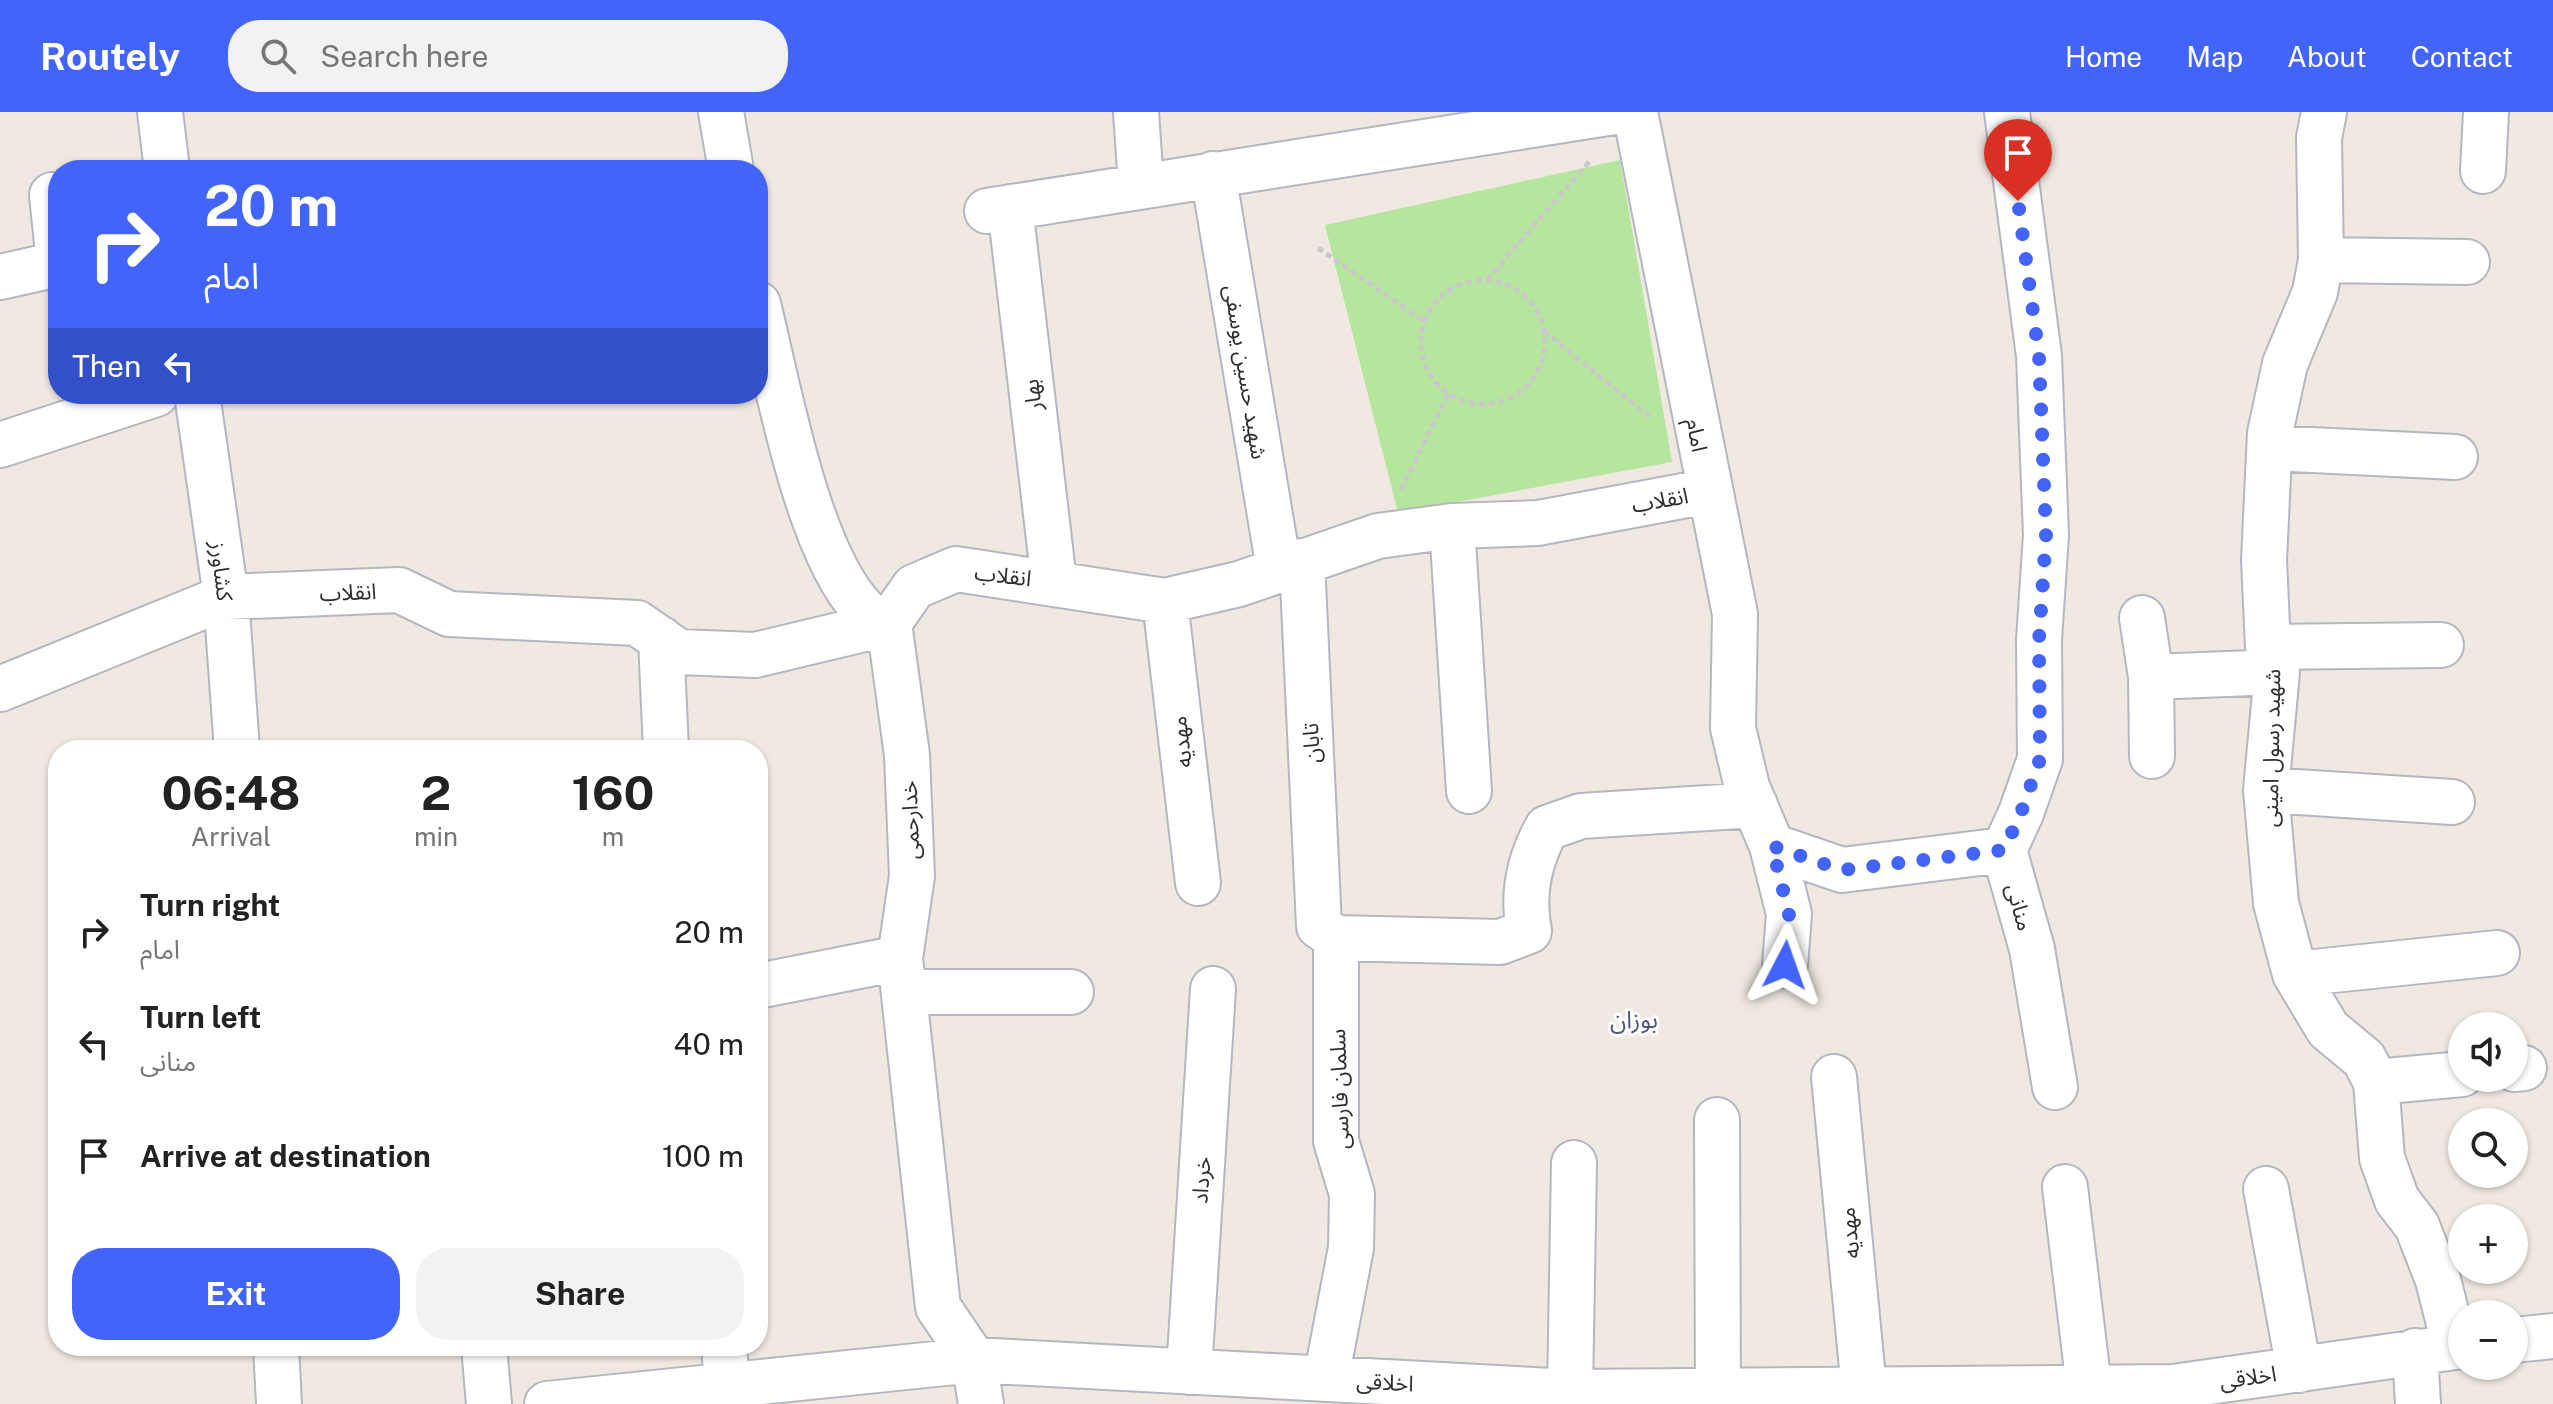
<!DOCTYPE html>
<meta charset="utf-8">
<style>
:root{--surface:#fff;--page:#f2f2f2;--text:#222;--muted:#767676;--accent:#4264fb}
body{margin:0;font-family:"Public Sans","Noto Sans Arabic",sans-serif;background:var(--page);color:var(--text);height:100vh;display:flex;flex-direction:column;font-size:30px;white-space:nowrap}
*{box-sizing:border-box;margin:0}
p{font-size:26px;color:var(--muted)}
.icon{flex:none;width:44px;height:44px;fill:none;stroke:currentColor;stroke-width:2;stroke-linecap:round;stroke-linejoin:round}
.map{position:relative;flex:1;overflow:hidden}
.details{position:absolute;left:48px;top:628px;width:720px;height:616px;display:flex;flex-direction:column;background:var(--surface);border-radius:32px;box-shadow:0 2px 6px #0004}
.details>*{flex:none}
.banner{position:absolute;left:48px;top:48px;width:720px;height:244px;border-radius:32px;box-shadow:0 2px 6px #0004;background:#4264fb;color:#fff;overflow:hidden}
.fabs{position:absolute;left:2448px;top:900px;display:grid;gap:16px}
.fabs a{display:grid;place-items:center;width:80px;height:80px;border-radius:50%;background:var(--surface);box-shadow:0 2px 6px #0004;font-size:40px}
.pin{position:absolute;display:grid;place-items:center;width:68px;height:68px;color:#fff;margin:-82px -34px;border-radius:50% 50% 50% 0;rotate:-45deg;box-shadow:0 0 8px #0007}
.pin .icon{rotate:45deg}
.me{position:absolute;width:88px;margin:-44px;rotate:4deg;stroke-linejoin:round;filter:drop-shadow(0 0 6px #0008)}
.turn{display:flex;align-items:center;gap:28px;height:168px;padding:0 24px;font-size:36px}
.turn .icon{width:104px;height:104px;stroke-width:2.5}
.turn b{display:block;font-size:56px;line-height:68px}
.then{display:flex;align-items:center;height:76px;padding:0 24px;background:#0003;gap:16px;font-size:30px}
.eta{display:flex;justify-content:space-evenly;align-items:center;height:136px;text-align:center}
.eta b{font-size:48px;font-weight:700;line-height:56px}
.button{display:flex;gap:16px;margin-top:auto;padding:16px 24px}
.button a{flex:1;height:92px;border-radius:32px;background:var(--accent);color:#fff;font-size:32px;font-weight:700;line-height:92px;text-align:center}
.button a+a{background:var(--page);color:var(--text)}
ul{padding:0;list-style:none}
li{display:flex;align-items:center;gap:24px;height:112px;padding:0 24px}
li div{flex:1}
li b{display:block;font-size:30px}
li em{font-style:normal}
header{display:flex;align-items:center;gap:48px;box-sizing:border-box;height:112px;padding:0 40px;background:var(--accent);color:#fff}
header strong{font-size:38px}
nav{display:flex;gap:44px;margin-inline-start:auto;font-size:28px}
.search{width:560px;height:72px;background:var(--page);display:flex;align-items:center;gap:20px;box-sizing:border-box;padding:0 28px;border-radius:32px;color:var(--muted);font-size:30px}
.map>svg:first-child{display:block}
.green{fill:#b6e59e}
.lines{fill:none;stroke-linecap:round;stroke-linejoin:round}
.minor-casing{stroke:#b4b7c1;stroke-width:48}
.path{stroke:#c9c9c9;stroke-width:5;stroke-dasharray:6 4;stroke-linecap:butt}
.minor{stroke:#fff;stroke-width:44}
.route{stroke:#4264fb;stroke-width:14;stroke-dasharray:0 25.2}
.labels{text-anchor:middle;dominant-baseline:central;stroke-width:6;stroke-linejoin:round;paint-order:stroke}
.street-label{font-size:22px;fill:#2e2e2e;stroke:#fff}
.neighbourhood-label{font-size:24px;fill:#4d5680;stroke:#fff}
</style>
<header>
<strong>Routely</strong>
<div class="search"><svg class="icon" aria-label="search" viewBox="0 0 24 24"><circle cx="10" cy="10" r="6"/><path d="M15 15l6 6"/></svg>Search here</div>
<nav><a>Home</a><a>Map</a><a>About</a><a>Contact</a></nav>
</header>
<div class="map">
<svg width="2553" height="1292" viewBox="0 0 2553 1292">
<rect width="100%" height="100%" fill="#efe9e1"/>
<!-- green -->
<path class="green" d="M 1620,48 L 1672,350 L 1398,401 L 1325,113 Z"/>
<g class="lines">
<!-- minor casing -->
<g class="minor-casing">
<path id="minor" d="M 160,0 L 167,58
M 721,0 L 731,58
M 1136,0 L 1141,73
M 1635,0 L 1735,502 L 1733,616 L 1747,675 L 1772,734 L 1842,758 L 2004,738
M 2007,0 L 2039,244 L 2046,423 L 2039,528 L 2040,647 L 2021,701 L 2004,738 L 2032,837 L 2055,975
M 2324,0 L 2319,26 L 2321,148 L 2315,180 L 2285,252 L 2270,321 L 2264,448 L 2268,535 L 2277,560 L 2266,678 L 2276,791 L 2295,862 L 2328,917 L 2364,947 L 2376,970 L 2382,1046 L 2397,1088 L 2417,1114 L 2438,1168 L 2455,1235
M 2483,59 L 2486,0
M 1213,62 L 1279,457
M 52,83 L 58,141
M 1010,95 L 1054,470
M 987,99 L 1614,0
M 2321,148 L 2467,150
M 0,165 L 58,152
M 758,192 C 778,273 807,438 863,497 C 869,504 881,507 889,511 L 907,643 L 912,764 L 900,846 L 938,1195 L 974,1248 L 981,1292
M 197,282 L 226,485 L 237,638
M 0,333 L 156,282
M 2270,336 L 2455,345
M 1452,414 L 1469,679
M 1302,449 L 1319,814 L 1336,826 L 1500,830 L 1529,819 C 1522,783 1529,748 1547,716 L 1581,704 L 1755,693
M 1165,489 L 1198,771
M 2142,506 L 2151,565 L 2152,644
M 661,527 L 666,638
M 2268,535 L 2441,533
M 2151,565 L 2277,560
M 0,577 L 226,485 L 399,478 L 449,502 L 637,511 L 679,540 L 755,543 L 889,511 L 914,475 L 956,457 L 1165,489 L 1239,472 L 1378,424 L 1452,414 L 1538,411 L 1709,379
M 2266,678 L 2452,690
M 1772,734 L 1789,802 L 1785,853
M 2295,862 L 2497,841
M 758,874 L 900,846
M 904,880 L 1071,880
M 2514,957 L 2524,956
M 1834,965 L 1864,1277
M 2376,970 L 2462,962
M 1717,1008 L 1718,1279
M 2065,1075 L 2089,1275
M 2266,1077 L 2299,1258
M 2514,1228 L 2553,1224
M 276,1234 L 279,1292
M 484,1234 L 489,1292
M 724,1234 L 727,1273
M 2415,1239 L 2418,1292
M 1189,1260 L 1213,877
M 1326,1267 L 1351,1136 L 1352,1082 L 1336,1029 L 1336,826
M 1570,1280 L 1574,1051
M 547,1292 L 974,1248 L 1570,1280 L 2173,1275 L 2462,1234"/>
</g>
<!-- path -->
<path class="path" d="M 1318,136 L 1424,209
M 1487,168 L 1589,50
M1421 230a62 62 0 1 1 124 0a62 62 0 1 1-124 0Z
M 1544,219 L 1651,306
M 1401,378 L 1448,282"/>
<!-- minor -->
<use href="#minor" class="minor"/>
</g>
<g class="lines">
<!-- route -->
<path class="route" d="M 1785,853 L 1789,802 L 1772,734 L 1842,758 L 2004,738 L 2021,701 L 2040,647 L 2039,528 L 2046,423 L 2039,244 L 2018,89"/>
</g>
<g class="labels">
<!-- street labels -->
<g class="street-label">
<text transform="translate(1246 260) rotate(81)">شهید حسین یوسفی</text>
<text transform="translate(1032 283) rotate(-97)">بهار</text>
<text transform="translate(1697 323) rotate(79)">امام</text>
<text transform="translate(1660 388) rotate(-10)">انقلاب</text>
<text transform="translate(222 459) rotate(83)">کشاورز</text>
<text transform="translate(1003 463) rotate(7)">انقلاب</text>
<text transform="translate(348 480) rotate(-2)">انقلاب</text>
<text transform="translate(1181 630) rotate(-97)">مهدیه</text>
<text transform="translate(1311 631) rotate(-93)">تابان</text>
<text transform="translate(2271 636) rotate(-89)">شهید رسول امینی</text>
<text transform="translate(910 708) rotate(-92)">خدارحمی</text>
<text transform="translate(2020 795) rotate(75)">منانی</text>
<text transform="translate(1339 977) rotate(-92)">سلمان فارسی</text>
<text transform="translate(1201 1068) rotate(-86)">خرداد</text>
<text transform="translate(1849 1121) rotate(-96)">مهدیه</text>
<text transform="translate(2248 1265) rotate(-8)">اخلاقی</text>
<text transform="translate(1385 1270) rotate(3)">اخلاقی</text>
</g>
<!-- neighbourhood labels -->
<g class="neighbourhood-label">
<text x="1634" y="907">بوزان</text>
</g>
</g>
</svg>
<div class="fabs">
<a><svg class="icon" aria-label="sound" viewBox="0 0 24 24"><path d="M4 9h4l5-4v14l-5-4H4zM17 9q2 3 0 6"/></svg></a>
<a><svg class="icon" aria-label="search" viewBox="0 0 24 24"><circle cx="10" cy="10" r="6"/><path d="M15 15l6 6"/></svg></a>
<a>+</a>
<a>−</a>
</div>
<div class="pin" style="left:2018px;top:89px;background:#d93025"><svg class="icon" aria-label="arrive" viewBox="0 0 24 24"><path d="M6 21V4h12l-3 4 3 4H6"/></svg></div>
<svg class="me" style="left:1785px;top:853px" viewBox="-20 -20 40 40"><path d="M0-17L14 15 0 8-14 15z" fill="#4264fb" stroke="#fff" stroke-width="4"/></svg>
<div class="banner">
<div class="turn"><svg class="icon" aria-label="right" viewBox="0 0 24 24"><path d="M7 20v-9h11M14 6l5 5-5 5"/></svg><div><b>20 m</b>امام</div></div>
<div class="then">Then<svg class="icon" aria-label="left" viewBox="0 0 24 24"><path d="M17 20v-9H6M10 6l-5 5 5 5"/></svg></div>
</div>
<section class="details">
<div class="eta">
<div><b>06:48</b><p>Arrival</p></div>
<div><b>2</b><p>min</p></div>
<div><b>160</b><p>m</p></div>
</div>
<ul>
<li><svg class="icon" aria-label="right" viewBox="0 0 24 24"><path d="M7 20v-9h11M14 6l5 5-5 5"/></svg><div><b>Turn right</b><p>امام</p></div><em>20 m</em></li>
<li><svg class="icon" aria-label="left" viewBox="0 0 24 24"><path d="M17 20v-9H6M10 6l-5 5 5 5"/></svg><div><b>Turn left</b><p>منانی</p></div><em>40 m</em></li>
<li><svg class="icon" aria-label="arrive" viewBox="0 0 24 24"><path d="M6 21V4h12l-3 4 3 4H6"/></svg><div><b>Arrive at destination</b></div><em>100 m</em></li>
</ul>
<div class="button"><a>Exit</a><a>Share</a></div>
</section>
</div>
